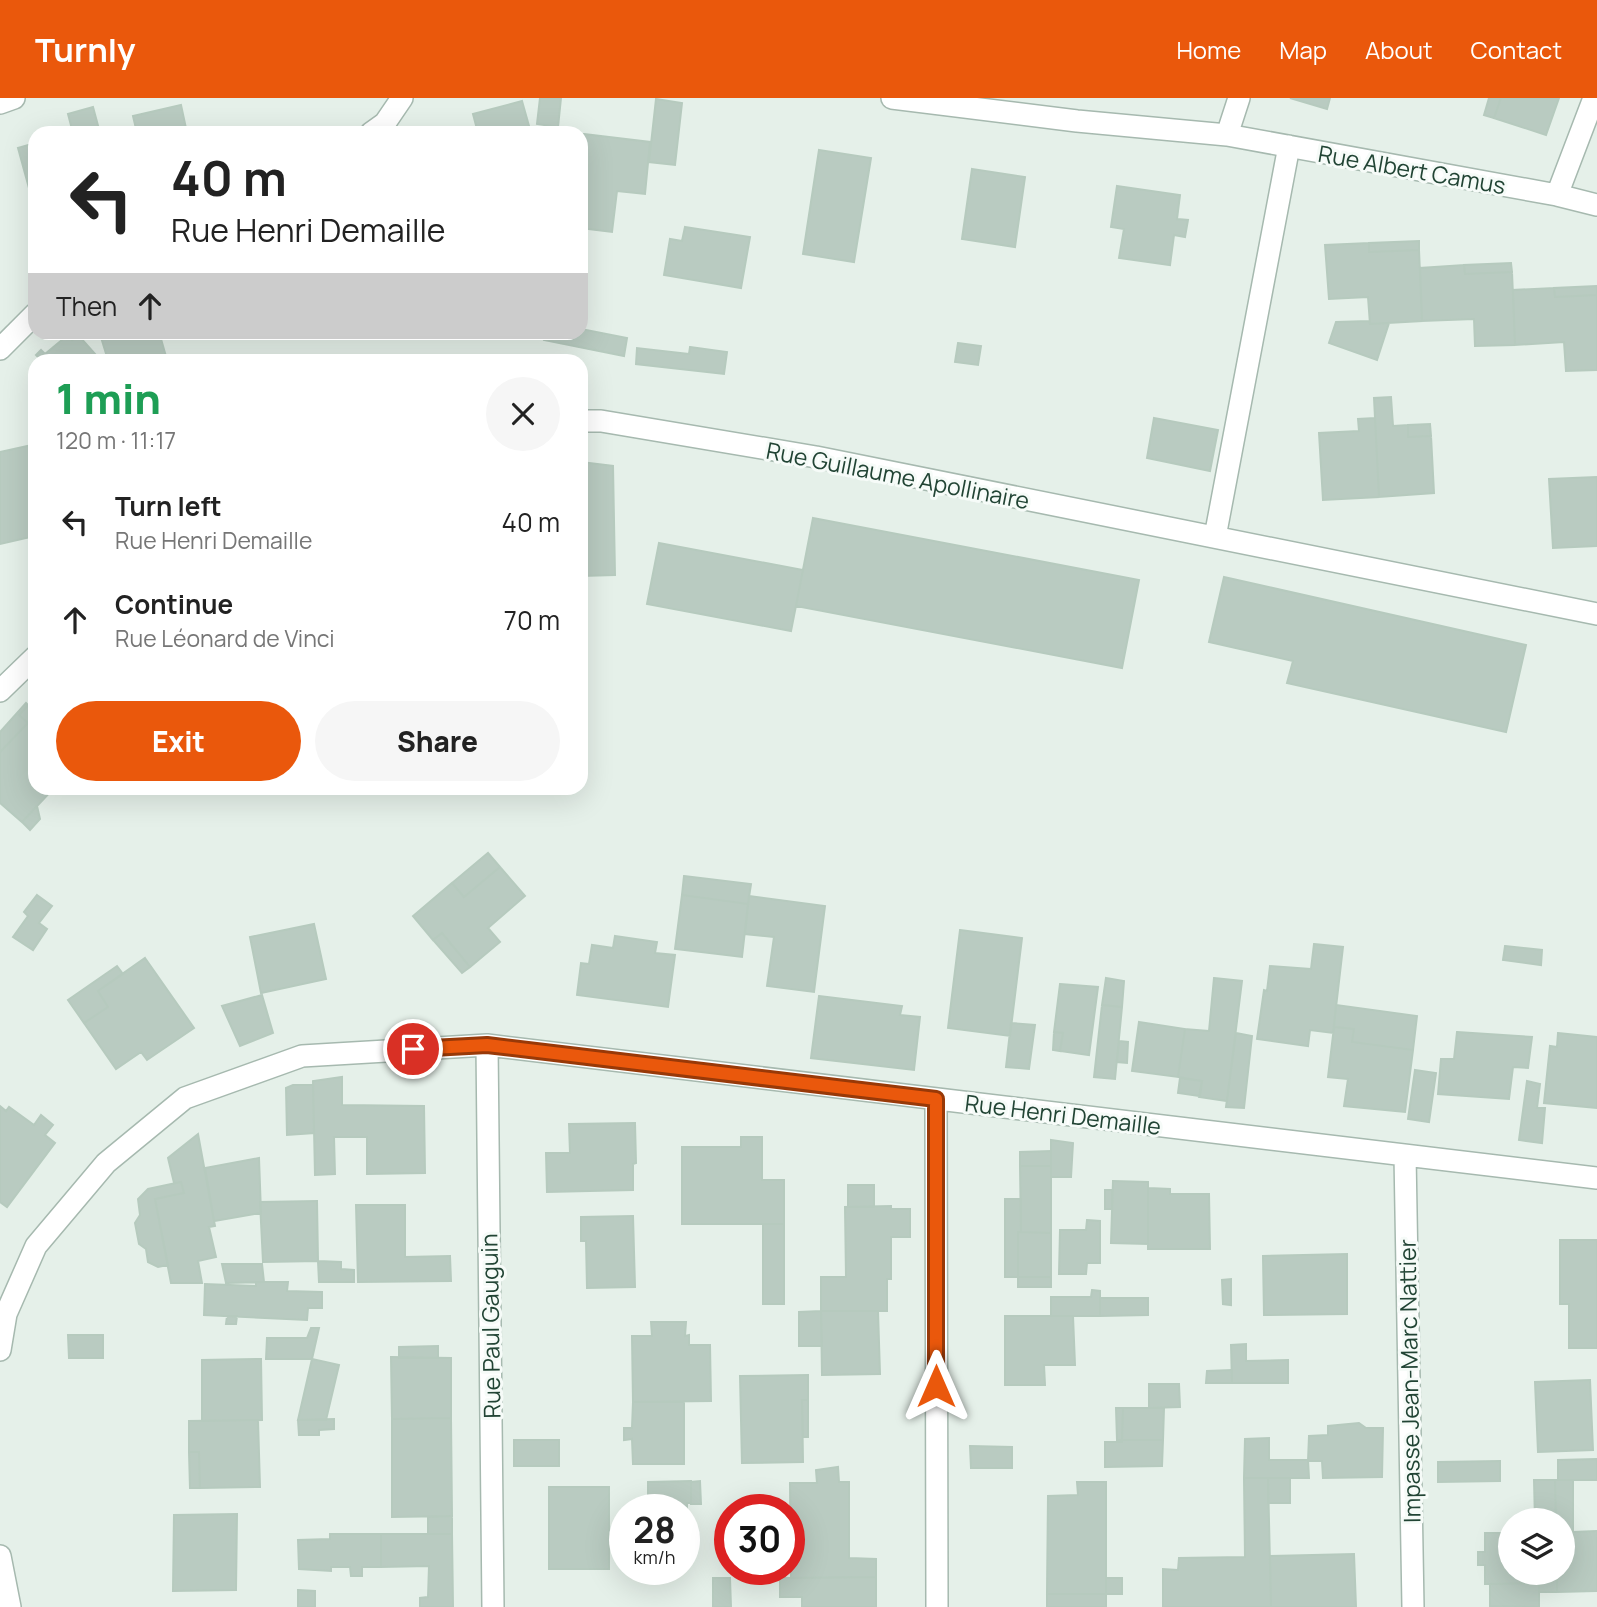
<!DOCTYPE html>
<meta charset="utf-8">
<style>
:root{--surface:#fff;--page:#f6f6f6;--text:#222;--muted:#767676;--accent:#ea580c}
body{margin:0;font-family:Manrope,sans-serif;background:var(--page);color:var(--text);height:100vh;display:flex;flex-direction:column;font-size:26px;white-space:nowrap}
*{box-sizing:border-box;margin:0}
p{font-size:23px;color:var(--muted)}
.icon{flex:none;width:38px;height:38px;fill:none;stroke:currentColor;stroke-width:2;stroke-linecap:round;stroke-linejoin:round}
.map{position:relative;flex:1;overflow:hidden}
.drawer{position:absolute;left:28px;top:256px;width:560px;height:441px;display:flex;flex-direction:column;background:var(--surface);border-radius:21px;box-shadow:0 7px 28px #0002}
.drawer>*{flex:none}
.banner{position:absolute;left:28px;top:28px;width:560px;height:214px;border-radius:21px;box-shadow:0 7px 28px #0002;background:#fff;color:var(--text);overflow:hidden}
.controls{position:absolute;left:1498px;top:1410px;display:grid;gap:14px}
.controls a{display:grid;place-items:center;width:77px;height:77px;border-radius:50%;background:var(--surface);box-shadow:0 7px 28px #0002;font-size:35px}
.speed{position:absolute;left:609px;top:1396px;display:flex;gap:14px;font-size:35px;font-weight:700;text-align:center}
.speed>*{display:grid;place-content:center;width:91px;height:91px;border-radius:50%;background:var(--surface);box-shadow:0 7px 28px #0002;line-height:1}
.speed small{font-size:18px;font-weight:400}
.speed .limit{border:10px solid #d22;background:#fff;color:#111}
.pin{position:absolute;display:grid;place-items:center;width:60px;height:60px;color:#fff;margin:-30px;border:4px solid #fff;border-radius:50%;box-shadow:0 2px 7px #0007}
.me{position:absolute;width:77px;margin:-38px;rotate:0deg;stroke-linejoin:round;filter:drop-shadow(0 0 5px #0008)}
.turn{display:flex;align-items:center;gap:24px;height:147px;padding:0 28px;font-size:32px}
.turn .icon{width:91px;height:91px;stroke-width:2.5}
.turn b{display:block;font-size:49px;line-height:60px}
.then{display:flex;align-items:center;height:66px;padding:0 28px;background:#0003;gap:14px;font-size:26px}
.round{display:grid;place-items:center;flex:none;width:74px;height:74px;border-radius:37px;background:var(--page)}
.overview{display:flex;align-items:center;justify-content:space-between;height:119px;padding:0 28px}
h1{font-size:42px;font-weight:800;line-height:52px;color:#1e9e55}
.button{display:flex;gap:14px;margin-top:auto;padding:14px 28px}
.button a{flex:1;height:80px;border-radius:42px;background:var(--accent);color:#fff;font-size:28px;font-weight:800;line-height:80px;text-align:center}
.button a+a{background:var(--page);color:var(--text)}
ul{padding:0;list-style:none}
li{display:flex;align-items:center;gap:21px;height:98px;padding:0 28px}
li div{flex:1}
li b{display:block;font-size:26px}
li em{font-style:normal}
header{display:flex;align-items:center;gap:42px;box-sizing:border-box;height:98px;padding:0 35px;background:var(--accent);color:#fff}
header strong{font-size:33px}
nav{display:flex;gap:38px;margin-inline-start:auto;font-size:24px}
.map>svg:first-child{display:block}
.building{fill:#b9cbc1;stroke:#b6cabe;stroke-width:2}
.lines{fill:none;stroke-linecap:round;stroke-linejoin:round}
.minor-casing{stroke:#a6b9af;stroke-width:24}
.minor{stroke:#fff;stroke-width:21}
.route-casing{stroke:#983908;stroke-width:18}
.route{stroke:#ea580c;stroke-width:12}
.labels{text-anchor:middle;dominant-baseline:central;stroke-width:6;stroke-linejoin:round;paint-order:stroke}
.street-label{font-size:23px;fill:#214434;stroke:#f6fbf8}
</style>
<header>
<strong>Turnly</strong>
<nav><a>Home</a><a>Map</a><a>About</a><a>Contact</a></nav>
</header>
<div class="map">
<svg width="1597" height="1509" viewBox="0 0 1597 1509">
<rect width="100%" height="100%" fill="#e5f0e9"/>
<!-- building -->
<path class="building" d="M 540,0 L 561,0 L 558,29 L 537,26 Z
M 1290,0 L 1330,0 L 1327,11 Z
M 1489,0 L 1501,0 L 1494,20 L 1484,17 Z
M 1501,0 L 1559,0 L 1546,37 L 1494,20 Z
M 656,1 L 682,5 L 675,67 L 649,64 Z
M 522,3 L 531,35 L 478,35 L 473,16 Z
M 181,7 L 187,35 L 137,35 L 133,18 Z
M 93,9 L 100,35 L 73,35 L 68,16 Z
M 584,36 L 650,44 L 645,96 L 617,93 L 612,134 L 581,130 L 581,63 Z
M 35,45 L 35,112 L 18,50 Z
M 819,52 L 871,60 L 854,164 L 803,156 Z
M 972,71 L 1025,79 L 1015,149 L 962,141 Z
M 1117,88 L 1180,97 L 1177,121 L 1188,122 L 1185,139 L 1174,137 L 1170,167 L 1119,160 L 1124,131 L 1111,129 Z
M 685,129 L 750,139 L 741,190 L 664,177 L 670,141 L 682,143 Z
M 1419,143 L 1419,152 L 1369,154 L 1369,145 Z
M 1369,145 L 1369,154 L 1419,152 L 1422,223 L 1370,226 L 1368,199 L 1329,201 L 1325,147 Z
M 1511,165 L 1512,174 L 1465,176 L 1464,167 Z
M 1464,167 L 1465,176 L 1512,174 L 1515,247 L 1475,248 L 1474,221 L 1422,223 L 1420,170 Z
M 1597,188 L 1597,197 L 1555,199 L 1554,190 Z
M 1554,190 L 1555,199 L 1597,197 L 1597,272 L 1566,273 L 1564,244 L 1515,247 L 1513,192 Z
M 1369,223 L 1370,226 L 1389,225 L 1377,262 L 1329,245 L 1336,224 Z
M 581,231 L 627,240 L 624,258 L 544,242 L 545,234 L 581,234 Z
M 104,234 L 159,234 L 167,262 L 108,262 L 100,236 Z
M 68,237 L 72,242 L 78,237 L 96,257 L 98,262 L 41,262 L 36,257 L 41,252 L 45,256 Z
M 958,245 L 981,248 L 978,267 L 955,264 Z
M 690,249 L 727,254 L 724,276 L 636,266 L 637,250 L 689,256 Z
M 1391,299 L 1393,328 L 1408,327 L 1408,339 L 1431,338 L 1434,395 L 1379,399 L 1374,300 Z
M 1154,320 L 1218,332 L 1210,373 L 1147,360 Z
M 1375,320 L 1379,399 L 1323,402 L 1319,335 L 1359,333 L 1358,321 Z
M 1430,326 L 1431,338 L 1408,339 L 1408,327 Z
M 32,347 L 35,362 L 35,438 L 0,446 L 0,354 Z
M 581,364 L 613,368 L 615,477 L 581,478 Z
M 1597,379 L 1597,448 L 1553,450 L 1549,381 Z
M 813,420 L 1139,482 L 1122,570 L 796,508 Z
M 659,445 L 803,472 L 791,533 L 647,506 Z
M 1224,479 L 1526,547 L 1506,634 L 1287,585 L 1293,563 L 1209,544 Z
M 35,600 L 35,690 L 54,690 L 22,724 L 0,705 L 0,654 L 28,625 L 19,617 Z
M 26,605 L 28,607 L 19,617 L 28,625 L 0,654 L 0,634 Z
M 37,708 L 40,721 L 30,732 L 22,724 Z
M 488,755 L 500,769 L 464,799 L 452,785 Z
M 500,769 L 525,798 L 488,830 L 500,844 L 470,869 L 442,835 L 433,842 L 413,818 L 452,785 L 464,799 Z
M 684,778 L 751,786 L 748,806 L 682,797 Z
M 37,797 L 52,808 L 39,825 L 47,831 L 33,852 L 13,839 L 28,818 L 24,814 Z
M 682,797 L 748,806 L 742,859 L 675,851 Z
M 749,798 L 825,808 L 814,894 L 767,888 L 774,839 L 745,836 Z
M 314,826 L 326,881 L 261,895 L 250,839 Z
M 960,832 L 1022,840 L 1010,938 L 948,930 Z
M 442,835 L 470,869 L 462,875 L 433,842 Z
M 615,838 L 657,844 L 655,855 L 675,857 L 668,909 L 577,897 L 581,865 L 589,866 L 592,847 L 613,850 Z
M 1314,846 L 1343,849 L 1333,935 L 1310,932 L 1308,948 L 1257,941 L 1264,892 L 1267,893 L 1270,868 L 1311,871 Z
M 1505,848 L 1542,852 L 1541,867 L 1503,862 Z
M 145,860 L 194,930 L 147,962 L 141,954 L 116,971 L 84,925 L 108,909 L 98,893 Z
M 117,868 L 123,876 L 98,893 L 108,909 L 84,925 L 68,902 Z
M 1106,880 L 1124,883 L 1122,909 L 1102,907 Z
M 1214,880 L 1242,883 L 1227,1003 L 1199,999 L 1202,983 L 1178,979 L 1185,931 L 1209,933 Z
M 1060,886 L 1098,889 L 1089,957 L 1060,953 L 1063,935 L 1054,934 Z
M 262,897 L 273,935 L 240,948 L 222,908 Z
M 819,898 L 902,908 L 900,917 L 920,919 L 914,972 L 811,960 Z
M 1102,907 L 1122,909 L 1115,981 L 1094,979 Z
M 1336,907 L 1417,918 L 1413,952 L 1352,944 L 1354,931 L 1334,929 Z
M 1139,924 L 1185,931 L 1178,979 L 1132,973 Z
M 1011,925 L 1035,927 L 1029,971 L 1006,969 Z
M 1334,929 L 1354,931 L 1352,944 L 1413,952 L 1405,1014 L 1344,1008 L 1348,981 L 1328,979 Z
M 1054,934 L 1063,935 L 1060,953 L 1053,952 Z
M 1457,934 L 1532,939 L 1528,970 L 1513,969 L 1509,1001 L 1438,996 L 1441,961 L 1454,961 Z
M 1236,935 L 1252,938 L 1244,1010 L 1226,1009 Z
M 1558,935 L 1597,939 L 1597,1010 L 1544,1005 L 1550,948 L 1557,949 Z
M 1119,943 L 1128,944 L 1127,965 L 1117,964 Z
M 1415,972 L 1436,975 L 1429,1024 L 1408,1021 Z
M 342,979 L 342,1007 L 424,1008 L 425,1075 L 367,1076 L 367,1039 L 334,1039 L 335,1076 L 315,1077 L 313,983 Z
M 1180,980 L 1202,983 L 1200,998 L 1178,995 Z
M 1527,983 L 1540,986 L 1537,1010 L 1545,1010 L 1542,1045 L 1519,1042 Z
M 293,987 L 313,987 L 314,1035 L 287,1037 L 286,990 Z
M 0,1008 L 6,1013 L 9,1009 L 34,1027 L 41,1017 L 53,1027 L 45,1037 L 55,1045 L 7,1109 L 0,1104 Z
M 635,1025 L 636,1065 L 633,1066 L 633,1092 L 547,1094 L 546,1055 L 570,1055 L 569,1026 Z
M 198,1036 L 214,1123 L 215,1128 L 209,1129 L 216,1159 L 198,1163 L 202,1185 L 171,1185 L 155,1101 L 184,1095 L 181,1084 L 174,1085 L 168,1060 Z
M 741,1039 L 762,1039 L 762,1082 L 784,1082 L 784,1126 L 682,1126 L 682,1049 L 741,1049 Z
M 1051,1042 L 1073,1045 L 1071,1079 L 1051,1079 Z
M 1051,1053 L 1051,1068 L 1020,1068 L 1020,1054 Z
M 259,1060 L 261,1115 L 214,1123 L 205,1070 Z
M 1020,1068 L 1051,1068 L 1051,1135 L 1021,1134 Z
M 1113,1083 L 1148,1084 L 1148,1146 L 1111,1145 Z
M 181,1084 L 184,1095 L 155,1101 L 168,1167 L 158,1169 L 148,1164 L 146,1151 L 139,1146 L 135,1125 L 140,1117 L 138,1101 L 148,1091 Z
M 848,1087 L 874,1087 L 874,1109 L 848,1109 Z
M 1148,1090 L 1170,1091 L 1170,1096 L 1209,1096 L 1210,1151 L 1148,1151 Z
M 1105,1092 L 1112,1092 L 1112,1111 L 1105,1111 Z
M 1005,1101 L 1021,1101 L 1021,1134 L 1018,1134 L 1018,1179 L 1005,1179 Z
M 317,1103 L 318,1163 L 263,1164 L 260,1104 Z
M 356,1107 L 405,1107 L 405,1159 L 450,1158 L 451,1183 L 358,1184 Z
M 891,1108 L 891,1111 L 910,1111 L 910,1139 L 891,1139 L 891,1181 L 887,1181 L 887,1213 L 821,1213 L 821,1179 L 846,1179 L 845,1109 Z
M 633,1118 L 635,1189 L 587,1190 L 586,1143 L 581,1143 L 581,1119 Z
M 1087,1122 L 1100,1123 L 1100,1165 L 1087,1165 L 1086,1176 L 1059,1176 L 1060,1132 L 1086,1132 Z
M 763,1126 L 784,1126 L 784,1206 L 763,1206 Z
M 1018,1134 L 1051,1135 L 1051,1179 L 1018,1179 Z
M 1560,1142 L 1597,1142 L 1597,1250 L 1569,1250 L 1569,1206 L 1560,1206 Z
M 1347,1156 L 1347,1216 L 1264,1217 L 1263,1158 Z
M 318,1163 L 341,1164 L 341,1171 L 354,1172 L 354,1184 L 319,1184 Z
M 222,1166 L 262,1166 L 264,1184 L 226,1185 Z
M 1018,1179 L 1051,1179 L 1051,1189 L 1018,1189 Z
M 1231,1181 L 1231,1207 L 1223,1206 L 1222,1182 Z
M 256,1184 L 288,1184 L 287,1193 L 322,1194 L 322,1210 L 308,1210 L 307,1222 L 204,1217 L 205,1186 L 256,1188 Z
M 1092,1192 L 1100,1193 L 1100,1218 L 1051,1218 L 1051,1199 L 1091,1199 Z
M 1100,1200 L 1148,1200 L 1148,1217 L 1100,1218 Z
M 821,1213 L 878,1213 L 880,1276 L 822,1277 Z
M 821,1213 L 822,1248 L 799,1248 L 799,1214 Z
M 227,1218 L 237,1218 L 236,1226 L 226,1226 Z
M 1005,1218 L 1073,1218 L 1075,1267 L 1044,1267 L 1045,1287 L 1005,1287 Z
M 651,1224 L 686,1224 L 685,1238 L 689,1237 L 689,1247 L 710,1247 L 711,1303 L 633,1304 L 632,1238 L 652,1238 Z
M 311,1230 L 319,1230 L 312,1261 L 266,1261 L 267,1240 L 307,1240 Z
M 68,1237 L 103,1237 L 103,1260 L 69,1260 Z
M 1246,1246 L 1246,1263 L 1288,1262 L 1288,1285 L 1232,1285 L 1231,1247 Z
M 438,1248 L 438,1260 L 399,1260 L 399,1249 Z
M 391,1259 L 451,1260 L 451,1320 L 392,1321 Z
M 261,1261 L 262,1322 L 202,1323 L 202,1262 Z
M 312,1261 L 339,1267 L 326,1322 L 298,1322 Z
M 1232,1272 L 1232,1285 L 1206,1285 L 1207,1273 Z
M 808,1277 L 808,1302 L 802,1302 L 803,1364 L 742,1365 L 740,1278 Z
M 1590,1282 L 1593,1352 L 1538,1354 L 1535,1284 Z
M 1149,1286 L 1179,1286 L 1180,1309 L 1149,1310 Z
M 802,1302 L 808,1302 L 808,1339 L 803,1339 Z
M 633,1304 L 684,1304 L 684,1366 L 633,1366 L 632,1341 L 624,1342 L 624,1330 L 632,1330 Z
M 1116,1310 L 1123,1310 L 1122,1342 L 1117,1342 Z
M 1123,1310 L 1164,1310 L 1163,1342 L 1122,1342 Z
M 451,1320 L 452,1418 L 392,1419 L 392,1321 Z
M 334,1321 L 334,1331 L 319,1332 L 319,1337 L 299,1337 L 298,1322 Z
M 258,1322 L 260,1389 L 200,1390 L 199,1354 L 189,1354 L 189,1323 Z
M 1359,1325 L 1366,1330 L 1383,1330 L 1382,1379 L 1323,1380 L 1322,1363 L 1308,1363 L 1309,1338 L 1328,1337 L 1328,1328 Z
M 1269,1340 L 1269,1362 L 1308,1362 L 1309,1380 L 1244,1380 L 1245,1341 Z
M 514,1342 L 559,1342 L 559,1368 L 514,1368 Z
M 1122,1342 L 1163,1342 L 1162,1368 L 1105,1369 L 1105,1344 L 1122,1344 Z
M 970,1348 L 1012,1349 L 1012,1370 L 971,1370 Z
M 189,1354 L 199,1354 L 200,1390 L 190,1390 Z
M 1597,1361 L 1597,1382 L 1558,1382 L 1558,1362 Z
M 1500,1363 L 1500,1383 L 1438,1384 L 1438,1364 Z
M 838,1369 L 839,1384 L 849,1384 L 849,1460 L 876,1461 L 876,1479 L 791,1480 L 790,1385 L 817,1385 L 816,1372 Z
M 1244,1380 L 1268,1380 L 1271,1509 L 1163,1509 L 1163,1471 L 1178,1472 L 1179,1460 L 1245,1459 Z
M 1268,1380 L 1290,1380 L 1290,1405 L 1268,1405 Z
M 1534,1382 L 1555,1382 L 1556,1423 L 1535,1423 Z
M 1555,1382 L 1573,1382 L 1573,1434 L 1597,1433 L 1597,1493 L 1557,1494 L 1557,1475 L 1563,1475 L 1563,1423 L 1556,1423 Z
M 691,1383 L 691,1405 L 687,1405 L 687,1425 L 684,1425 L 684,1412 L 648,1412 L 648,1384 Z
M 700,1383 L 701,1406 L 691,1406 L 691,1384 Z
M 1077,1384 L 1106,1384 L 1106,1496 L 1047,1496 L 1048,1398 L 1078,1397 Z
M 549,1389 L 609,1389 L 609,1471 L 549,1471 Z
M 237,1416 L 236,1492 L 173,1493 L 174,1417 Z
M 452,1418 L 452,1436 L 428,1436 L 428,1419 Z
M 1485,1435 L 1510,1435 L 1510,1475 L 1557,1475 L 1557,1494 L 1539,1494 L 1539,1485 L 1485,1486 L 1485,1467 L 1478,1467 L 1478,1454 L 1485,1454 Z
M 330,1436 L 381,1436 L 381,1469 L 362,1469 L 362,1478 L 351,1478 L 350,1469 L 331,1469 L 331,1473 L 299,1471 L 298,1442 L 330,1441 Z
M 381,1436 L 452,1436 L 453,1509 L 420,1509 L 420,1500 L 428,1499 L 429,1468 L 381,1469 Z
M 1354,1456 L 1356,1509 L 1271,1509 L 1270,1458 Z
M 876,1479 L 876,1509 L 802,1509 L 802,1499 L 780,1499 L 780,1480 Z
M 713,1480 L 730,1480 L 731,1509 L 713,1509 Z
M 1106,1480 L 1122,1480 L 1122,1496 L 1106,1496 Z
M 1539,1485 L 1539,1509 L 1490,1508 L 1490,1486 Z
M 298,1492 L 315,1493 L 315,1509 L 298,1509 Z
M 1047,1496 L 1106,1496 L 1106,1509 L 1047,1509 Z"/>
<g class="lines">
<!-- minor casing -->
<g class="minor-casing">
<path id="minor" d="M 892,0 L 1077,23 L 1227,37 L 1557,97 L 1597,107
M 0,5 L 14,0
M 371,35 L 385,25 L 402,0
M 1227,37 L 1239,0
M 1557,97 L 1594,0
M 0,251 L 35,216
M 581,323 L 601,323 L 816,359 L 1597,516
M 1215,439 L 1289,48
M 0,593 L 35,559
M 487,947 L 493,1509
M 936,1001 L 937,1509
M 1405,1057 L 1413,1509
M 0,1252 L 6,1216 L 36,1148 L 106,1065 L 185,1000 L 302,958 L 487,947 L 1597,1080
M 0,1458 L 10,1509"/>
</g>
<!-- minor -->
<use href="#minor" class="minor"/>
</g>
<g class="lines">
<!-- route casing -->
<g class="route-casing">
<path id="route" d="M 413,951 L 487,947 L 936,1001 L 936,1288"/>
</g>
<!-- route -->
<use href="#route" class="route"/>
</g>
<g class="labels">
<!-- street labels -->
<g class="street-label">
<text transform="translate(1412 71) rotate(10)">Rue Albert Camus</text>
<text transform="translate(898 377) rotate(11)">Rue Guillaume Apollinaire</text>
<text transform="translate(1063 1016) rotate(7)">Rue Henri Demaille</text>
<text transform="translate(490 1228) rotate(-91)">Rue Paul Gauguin</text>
<text transform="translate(1409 1283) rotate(-91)">Impasse Jean-Marc Nattier</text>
</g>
</g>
</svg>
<div class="controls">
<a><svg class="icon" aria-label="layers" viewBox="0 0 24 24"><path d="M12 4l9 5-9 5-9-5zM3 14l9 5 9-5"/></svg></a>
</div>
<div class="speed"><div>28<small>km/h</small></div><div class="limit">30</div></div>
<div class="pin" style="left:413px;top:951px;background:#d93025"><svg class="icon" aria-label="arrive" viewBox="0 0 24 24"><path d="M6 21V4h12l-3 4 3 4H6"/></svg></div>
<svg class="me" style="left:936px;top:1288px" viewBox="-20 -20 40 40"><path d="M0-17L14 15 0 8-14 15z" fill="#ea580c" stroke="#fff" stroke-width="4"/></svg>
<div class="banner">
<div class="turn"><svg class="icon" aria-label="left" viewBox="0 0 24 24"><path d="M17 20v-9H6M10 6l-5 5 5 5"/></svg><div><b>40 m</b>Rue Henri Demaille</div></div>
<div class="then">Then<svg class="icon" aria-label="ahead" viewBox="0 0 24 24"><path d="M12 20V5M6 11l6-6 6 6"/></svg></div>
</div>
<section class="drawer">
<div class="overview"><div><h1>1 min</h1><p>120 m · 11:17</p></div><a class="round"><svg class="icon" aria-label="close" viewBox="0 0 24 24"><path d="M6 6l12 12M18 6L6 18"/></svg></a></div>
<ul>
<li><svg class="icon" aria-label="left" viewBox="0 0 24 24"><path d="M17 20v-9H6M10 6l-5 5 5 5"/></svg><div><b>Turn left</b><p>Rue Henri Demaille</p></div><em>40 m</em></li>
<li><svg class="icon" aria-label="ahead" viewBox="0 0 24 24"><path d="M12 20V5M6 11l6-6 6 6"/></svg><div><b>Continue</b><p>Rue Léonard de Vinci</p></div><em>70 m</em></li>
</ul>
<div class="button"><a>Exit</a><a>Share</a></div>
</section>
</div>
